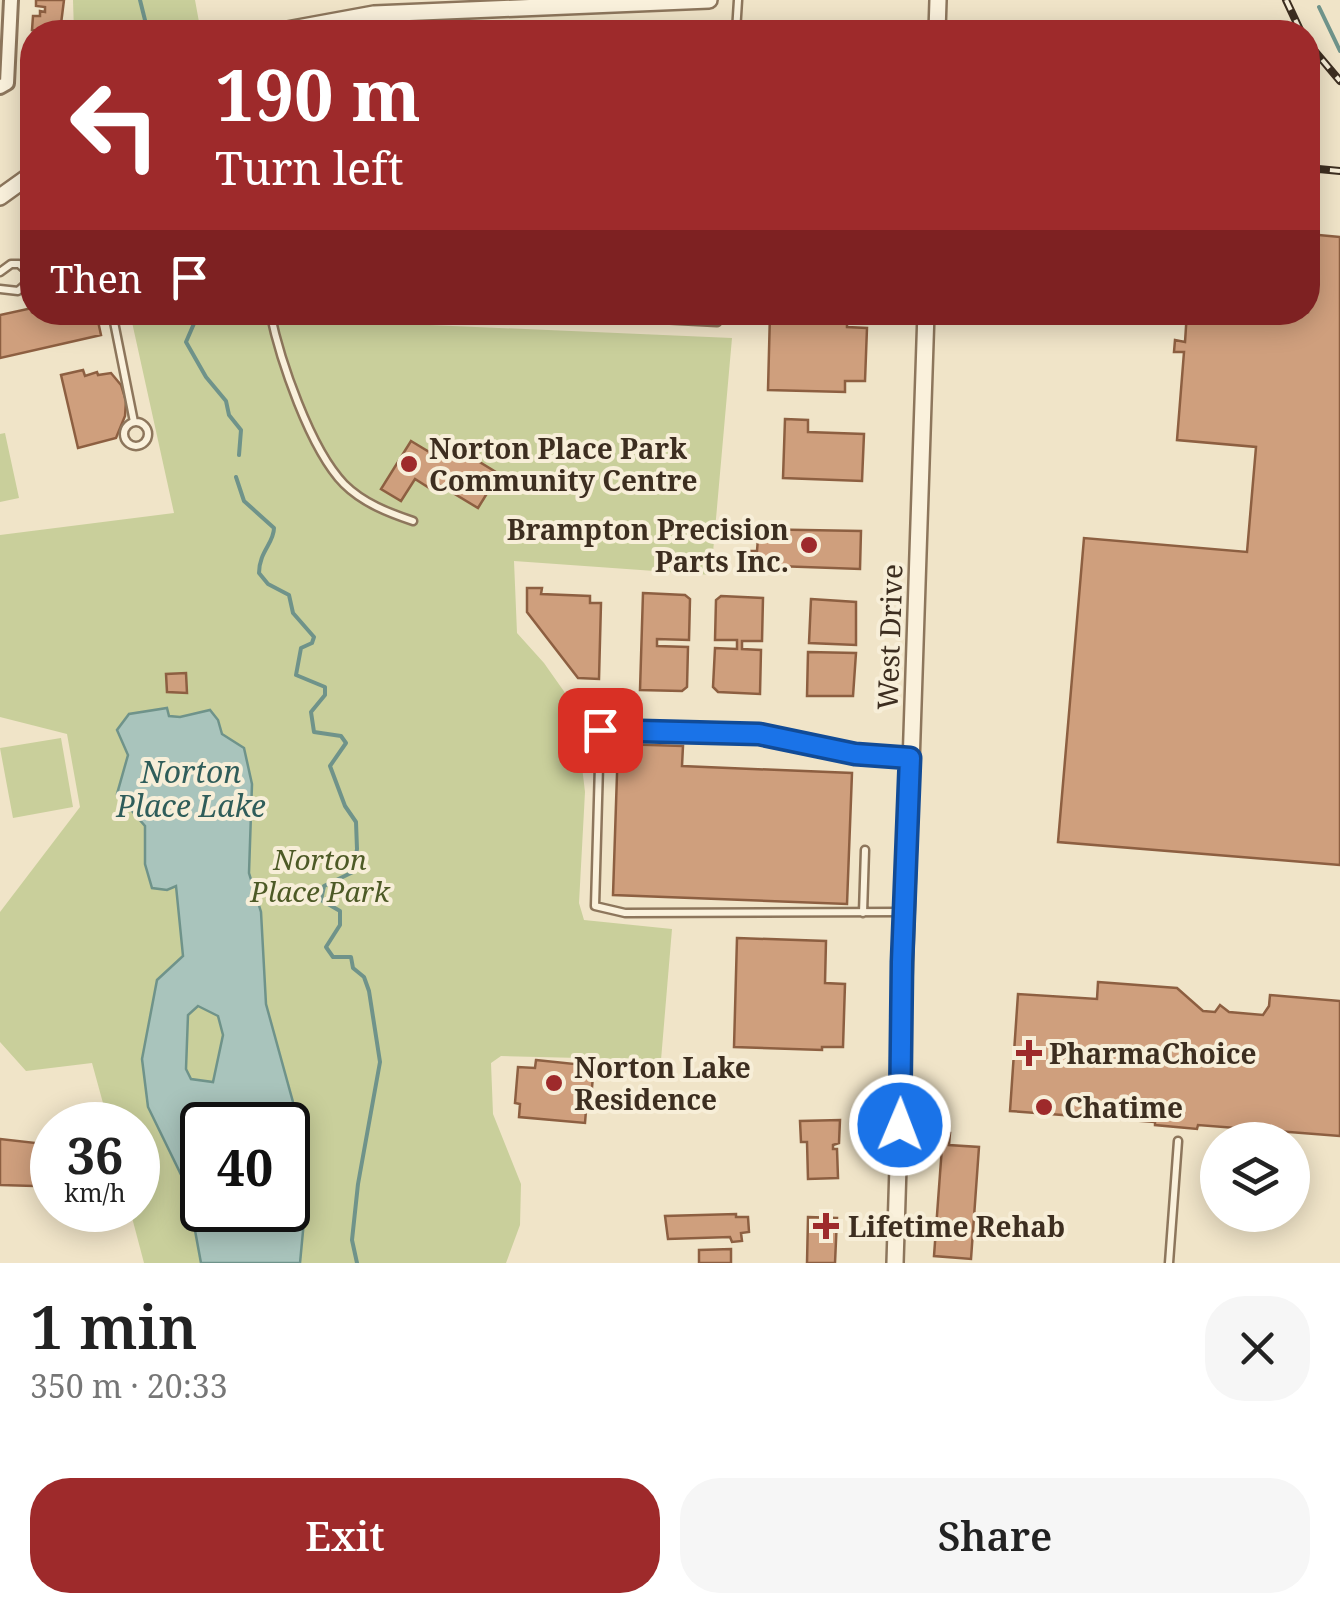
<!DOCTYPE html>
<meta charset="utf-8">
<style>
:root{--surface:#fff;--page:#f6f6f6;--text:#222;--muted:#767676;--accent:#9e2a2b}
body{margin:0;font-family:"Noto Serif",serif;background:var(--page);color:var(--text);height:100vh;display:flex;flex-direction:column;font-size:38px;white-space:nowrap}
*{box-sizing:border-box;margin:0}
p{font-size:32px;color:var(--muted)}
.icon{flex:none;width:55px;height:55px;fill:none;stroke:currentColor;stroke-width:2;stroke-linecap:round;stroke-linejoin:round}
.map{position:relative;height:1263px;overflow:hidden}
.side{display:flex;flex-direction:column;background:var(--surface);flex:1}
.side>*{flex:none}
.top-card{position:absolute;left:20px;top:20px;width:1300px;height:305px;border-radius:40px;box-shadow:0 5px 25px #0003;background:#9e2a2b;color:#fff;overflow:hidden}
.fabs{position:absolute;left:1200px;top:1122px;display:grid;gap:20px}
.fabs a{display:grid;place-items:center;width:110px;height:110px;border-radius:50%;background:var(--surface);box-shadow:0 5px 25px #0003;font-size:50px}
.speed{position:absolute;left:30px;top:1102px;display:flex;gap:20px;font-size:50px;font-weight:700;text-align:center}
.speed>*{display:grid;place-content:center;width:130px;height:130px;border-radius:50%;background:var(--surface);box-shadow:0 5px 25px #0003;line-height:1}
.speed small{font-size:25px;font-weight:400}
.speed .limit{border:5px solid #111;border-radius:15px;background:#fff;color:#111}
.pin{position:absolute;display:grid;place-items:center;width:85px;height:85px;color:#fff;margin:-42px;border-radius:20px;box-shadow:0 5px 15px #0006}
.me{position:absolute;width:110px;margin:-55px;rotate:1deg;stroke-linejoin:round;filter:drop-shadow(0 0 8px #0008)}
.turn{display:flex;align-items:center;gap:35px;height:210px;padding:0 30px;font-size:45px}
.turn .icon{width:130px;height:130px;stroke-width:2.5}
.turn b{display:block;font-size:70px;line-height:85px}
.then{display:flex;align-items:center;height:95px;padding:0 30px;background:#0003;gap:20px;font-size:38px}
.round{display:grid;place-items:center;flex:none;width:105px;height:105px;border-radius:40px;background:var(--page)}
.headline{display:flex;align-items:center;justify-content:space-between;height:170px;padding:0 30px}
h1{font-size:60px;font-weight:600;line-height:75px}
.action{display:flex;gap:20px;margin-top:auto;padding:20px 30px}
.action a{flex:1;height:115px;border-radius:40px;background:var(--accent);color:#fff;font-size:40px;font-weight:600;line-height:115px;text-align:center}
.action a+a{background:var(--page);color:var(--text)}
.map>svg:first-child{display:block}
.green{fill:#c9cf9b;fill-rule:evenodd}
.water{fill:#a9c4bc;stroke:#6f938a;stroke-width:2.5;fill-rule:evenodd}
.lines{fill:none;stroke-linecap:round;stroke-linejoin:round}
.stream{stroke:#6f938a;stroke-width:4}
.building{fill:#cf9f7d;stroke:#8d5f41;stroke-width:2.5}
.service-casing{stroke:#8d765c;stroke-width:11}
.minor-casing{stroke:#8d765c;stroke-width:18}
.tertiary-casing{stroke:#8d765c;stroke-width:20}
.service{stroke:#faf1dc;stroke-width:6}
.minor{stroke:#faf1dc;stroke-width:12}
.tertiary{stroke:#faf1dc;stroke-width:15}
.rail-casing{stroke:#3d2e20;stroke-width:8}
.rail{stroke:#f7eed8;stroke-width:4;stroke-dasharray:11;stroke-linecap:butt}
.route-casing{stroke:#114b97;stroke-width:25}
.route{stroke:#1a73e8;stroke-width:18}
.poi-dot{fill:#9e2a2b;stroke:#f7eed8;stroke-width:4}
.labels{text-anchor:middle;dominant-baseline:central;stroke-width:8;stroke-linejoin:round;paint-order:stroke}
.poi-label{font-size:28px;font-weight:bold;fill:#3d2e20;stroke:#f7eed8;text-anchor:start}
.street-label{font-size:28px;fill:#3d2e20;stroke:#f7eed8}
.park-label{font-size:28px;font-style:italic;fill:#4d5a26;stroke:#f7eed8}
.water-label{font-size:30px;font-style:italic;fill:#2f5d5a;stroke:#f7eed8}
</style>
<div class="map">
<svg width="1340" height="1263" viewBox="0 0 1340 1263">
<rect width="100%" height="100%" fill="#f0e4c8"/>
<!-- green -->
<path class="green" d="M 73,0 L 195,0 L 199,22 L 185,32 L 74,32 Z
M 291,312 L 293,319 L 732,338 L 711,575 L 514,561 L 517,633 L 544,663 L 575,707 L 585,792 L 579,903 L 584,920 L 672,929 L 661,1060 L 501,1056 L 491,1063 L 493,1114 L 521,1184 L 520,1225 L 506,1263 L 144,1263 L 130,1210 L 138,1210 L 138,1125 L 109,1125 L 92,1063 L 26,1071 L 0,1042 L 0,912 L 80,807 L 67,734 L 0,717 L 0,535 L 174,513 L 130,313 ZM 202,1125 L 288,1125 L 288,1210 L 202,1210 Z
M 5,433 L 19,498 L 0,502 L 0,434 Z
M 61,738 L 73,807 L 13,818 L 0,748 Z"/>
<!-- water -->
<path class="water" d="M 167,708 L 169,716 L 180,717 L 210,710 L 218,720 L 222,734 L 244,748 L 252,784 L 249,873 L 261,912 L 266,1004 L 296,1113 L 305,1210 L 300,1263 L 201,1263 L 187,1187 L 148,1107 L 142,1059 L 157,980 L 183,956 L 176,886 L 167,890 L 152,888 L 145,864 L 145,826 L 117,794 L 128,755 L 117,730 L 129,714 ZM 198,1006 L 218,1016 L 223,1035 L 213,1082 L 191,1079 L 186,1069 L 188,1015 ZM 202,1125 L 288,1125 L 288,1210 L 202,1210 Z"/>
<g class="lines">
<!-- stream -->
<path class="stream" d="M 140,0 L 148,32
M 1319,7 L 1340,51
M 199,312 L 186,342 L 206,377 L 226,401 L 229,415 L 241,430 L 239,455
M 236,477 L 244,501 L 274,528 C 274,543 259,552 259,573 L 268,584 L 289,595 L 293,613 L 314,637 L 312,643 L 301,648 L 296,675 L 325,687 L 325,695 L 311,712 L 314,732 L 341,736 L 346,743 L 330,766 L 345,806 L 356,822 L 357,849 L 353,872 L 324,886 L 321,900 L 340,911 L 340,925 L 326,947 L 333,957 L 351,957 L 353,968 L 364,977 L 369,991 L 380,1062 L 358,1184 L 352,1240 L 357,1263"/>
</g>
<!-- building -->
<path class="building" d="M 36,0 L 64,0 L 60,32 L 32,30 L 33,16 L 40,16 L 40,11 L 45,12 L 45,7 L 36,6 Z
M 1308,171 L 1319,172 L 1316,202 L 1308,201 Z
M 1308,234 L 1340,237 L 1340,865 L 1058,842 L 1084,538 L 1247,552 L 1256,447 L 1177,440 L 1184,352 L 1174,352 L 1175,340 L 1185,342 L 1187,312 L 1308,312 Z
M 32,308 L 32,312 L 96,312 L 101,335 L 0,358 L 0,315 Z
M 770,313 L 847,315 L 847,327 L 867,328 L 865,381 L 845,381 L 845,392 L 768,390 Z
M 83,370 L 85,376 L 97,372 L 98,375 L 111,373 L 121,385 L 126,401 L 125,416 L 116,438 L 78,448 L 61,375 Z
M 785,419 L 808,420 L 808,432 L 864,434 L 862,481 L 783,478 Z
M 411,441 L 431,453 L 438,442 L 449,449 L 453,442 L 461,447 L 460,450 L 499,474 L 478,508 L 438,484 L 434,491 L 415,479 L 401,501 L 381,489 Z
M 750,529 L 861,531 L 860,569 L 750,565 L 751,551 L 757,551 L 758,538 L 750,538 Z
M 527,588 L 542,588 L 541,594 L 590,596 L 590,603 L 601,603 L 599,679 L 578,678 L 527,612 Z
M 643,593 L 685,595 L 690,599 L 689,640 L 657,639 L 657,646 L 688,647 L 687,687 L 682,691 L 640,690 Z
M 721,596 L 763,598 L 762,641 L 742,641 L 742,649 L 761,650 L 760,694 L 718,692 L 713,687 L 715,648 L 737,649 L 737,640 L 715,640 L 716,600 Z
M 811,599 L 856,602 L 856,645 L 809,643 Z
M 808,652 L 856,653 L 853,696 L 807,696 Z
M 186,673 L 187,693 L 167,692 L 166,674 Z
M 618,744 L 683,746 L 682,766 L 852,773 L 847,904 L 613,895 Z
M 737,938 L 826,941 L 825,983 L 845,984 L 843,1047 L 822,1047 L 822,1050 L 734,1047 Z
M 1098,982 L 1177,988 L 1203,1011 L 1215,1012 L 1220,1005 L 1229,1012 L 1263,1015 L 1269,1006 L 1270,995 L 1340,1001 L 1340,1136 L 1198,1125 L 1197,1129 L 1155,1125 L 1155,1122 L 1010,1111 L 1018,994 L 1097,999 Z
M 536,1060 L 594,1066 L 591,1098 L 587,1098 L 585,1123 L 519,1117 L 520,1104 L 515,1103 L 518,1067 L 535,1068 Z
M 840,1120 L 839,1143 L 833,1145 L 833,1149 L 837,1149 L 838,1178 L 808,1179 L 807,1142 L 801,1142 L 800,1121 Z
M 943,1133 L 950,1133 L 949,1145 L 979,1147 L 971,1259 L 934,1256 Z
M 0,1139 L 36,1143 L 34,1186 L 0,1185 Z
M 736,1214 L 736,1217 L 748,1217 L 749,1232 L 741,1233 L 742,1241 L 732,1242 L 730,1237 L 668,1239 L 665,1216 Z
M 808,1217 L 837,1218 L 835,1263 L 807,1263 Z
M 731,1249 L 731,1263 L 699,1263 L 699,1250 Z"/>
<g class="lines">
<!-- service casing -->
<g class="service-casing">
<path id="service" d="M 736,32 L 738,0
M 0,272 L 11,264 L 19,264 L 29,273 L 27,283 L 18,291 L 0,289
M 112,312 L 134,422
M 270,312 C 280,360 310,449 344,484 C 363,503 389,513 413,521
M 528,312 L 717,322 L 718,312
M124 434a12 12 0 1 1 24 0a12 12 0 1 1-24 0Z
M 904,912 L 625,913 L 595,906 L 600,730 L 759,734 L 855,754 L 908,758
M 863,913 L 865,850
M 1169,1263 L 1178,1141"/>
</g>
<!-- minor casing -->
<g class="minor-casing">
<path id="minor" d="M 0,87 L 7,83 L 11,0"/>
</g>
<!-- tertiary casing -->
<g class="tertiary-casing">
<path id="tertiary" d="M 276,32 L 374,14 L 709,0
M 937,32 L 938,0
M 0,197 L 32,174
M 895,1263 C 905,946 914,629 926,312"/>
</g>
<!-- service -->
<use href="#service" class="service"/>
<!-- minor -->
<use href="#minor" class="minor"/>
<!-- tertiary -->
<use href="#tertiary" class="tertiary"/>
<!-- rail casing -->
<g class="rail-casing">
<path id="rail" d="M 1286,0 L 1301,32
M 1308,43 L 1340,81
M 1308,168 L 1340,171"/>
</g>
<!-- rail -->
<use href="#rail" class="rail"/>
</g>
<g class="lines">
<!-- route casing -->
<g class="route-casing">
<path id="route" d="M 600,730 L 759,734 L 855,754 L 910,758 L 902,962 L 900,1125"/>
</g>
<!-- route -->
<use href="#route" class="route"/>
</g>
<!-- markers -->
<g class="poi-dot">
<circle cx="409" cy="464" r="10"/>
<circle cx="809" cy="545" r="10"/>
<path d="M1024 1038h10v10h10v10h-10v10h-10v-10h-10v-10h10z"/>
<circle cx="554" cy="1083" r="10"/>
<circle cx="1044" cy="1107" r="10"/>
<path d="M821 1211h10v10h10v10h-10v10h-10v-10h-10v-10h10z"/>
</g>
<g class="labels">
<!-- poi labels -->
<g class="poi-label">
<text x="429" y="448">Norton Place Park<tspan x="429" dy="32">Community Centre</tspan></text>
<text x="789" y="529" text-anchor="end">Brampton Precision<tspan x="789" dy="32">Parts Inc.</tspan></text>
<text x="1049" y="1053">PharmaChoice</text>
<text x="574" y="1067">Norton Lake<tspan x="574" dy="32">Residence</tspan></text>
<text x="1064" y="1107">Chatime</text>
<text x="848" y="1226">Lifetime Rehab</text>
</g>
<!-- street labels -->
<g class="street-label">
<text transform="translate(889 637) rotate(-88)">West Drive</text>
</g>
<!-- park labels -->
<g class="park-label">
<text x="320" y="859">Norton<tspan x="320" dy="32">Place Park</tspan></text>
</g>
<!-- water labels -->
<g class="water-label">
<text x="191" y="771">Norton<tspan x="191" dy="34">Place Lake</tspan></text>
</g>
</g>
</svg>
<div class="fabs">
<a><svg class="icon" aria-label="layers" viewBox="0 0 24 24"><path d="M12 4l9 5-9 5-9-5zM3 14l9 5 9-5"/></svg></a>
</div>
<div class="speed"><div>36<small>km/h</small></div><div class="limit">40</div></div>
<div class="pin" style="left:600px;top:730px;background:#d93025"><svg class="icon" aria-label="arrive" viewBox="0 0 24 24"><path d="M6 21V4h12l-3 4 3 4H6"/></svg></div>
<svg class="me" style="left:900px;top:1125px" viewBox="-20 -20 40 40"><circle r="17" fill="#1a73e8" stroke="#fff" stroke-width="3"/><path d="M0-11L8 9 0 5-8 9z" fill="#fff"/></svg>
<div class="top-card">
<div class="turn"><svg class="icon" aria-label="left" viewBox="0 0 24 24"><path d="M17 20v-9H6M10 6l-5 5 5 5"/></svg><div><b>190 m</b>Turn left</div></div>
<div class="then">Then<svg class="icon" aria-label="arrive" viewBox="0 0 24 24"><path d="M6 21V4h12l-3 4 3 4H6"/></svg></div>
</div>
</div>
<section class="side">
<div class="headline"><div><h1>1 min</h1><p>350 m · 20:33</p></div><a class="round"><svg class="icon" aria-label="close" viewBox="0 0 24 24"><path d="M6 6l12 12M18 6L6 18"/></svg></a></div>
<div class="action"><a>Exit</a><a>Share</a></div>
</section>
